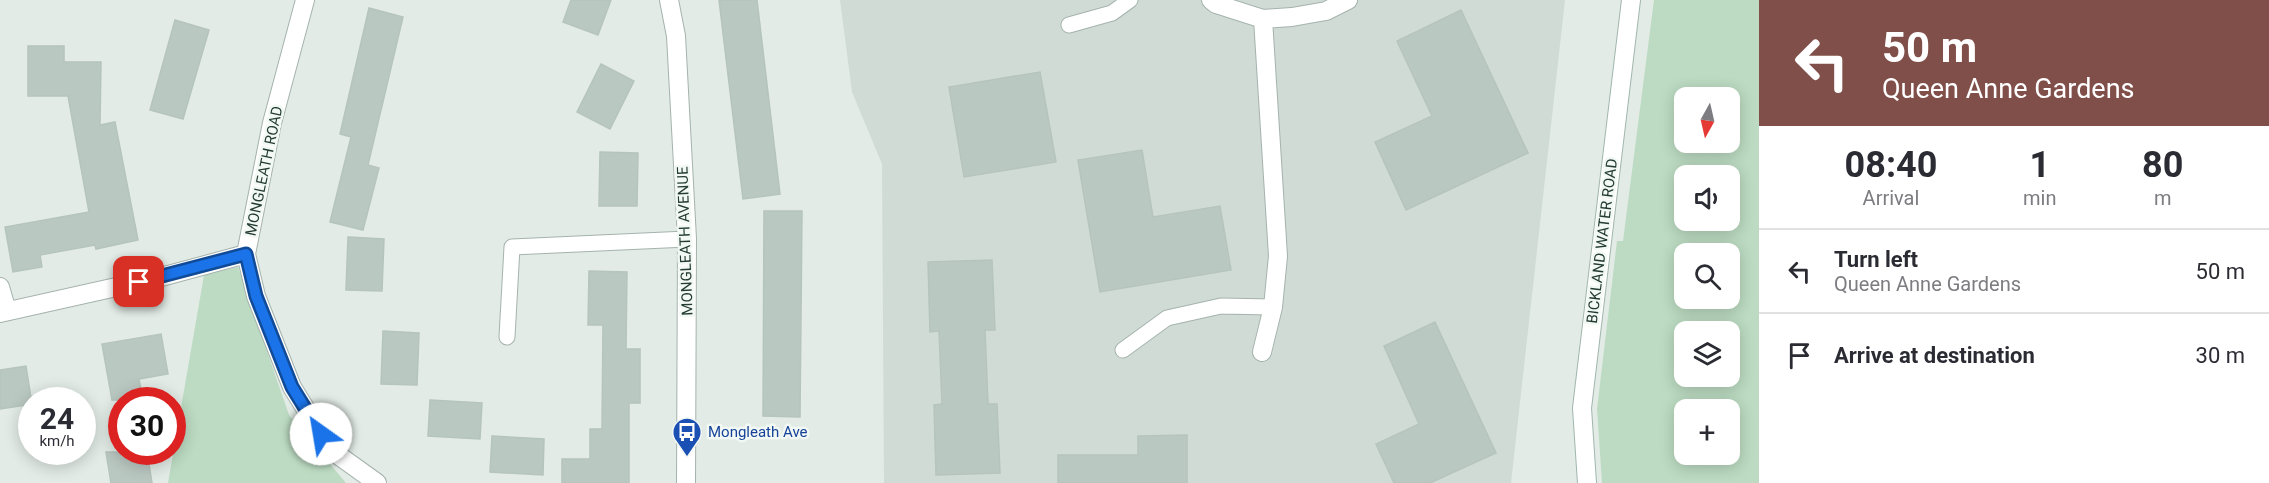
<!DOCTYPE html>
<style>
:root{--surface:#fff;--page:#f2f2f3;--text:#2b2b33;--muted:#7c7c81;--line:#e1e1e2}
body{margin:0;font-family:Roboto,sans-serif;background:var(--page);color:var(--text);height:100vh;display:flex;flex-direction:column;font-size:22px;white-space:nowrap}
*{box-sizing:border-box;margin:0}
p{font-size:20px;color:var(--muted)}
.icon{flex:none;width:33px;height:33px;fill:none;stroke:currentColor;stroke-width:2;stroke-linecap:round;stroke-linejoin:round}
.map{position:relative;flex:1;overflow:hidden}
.details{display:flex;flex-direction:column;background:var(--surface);width:510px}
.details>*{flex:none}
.top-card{background:#804f49;color:#fff;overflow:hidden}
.needle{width:39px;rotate:188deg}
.tools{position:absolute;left:1674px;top:87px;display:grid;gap:12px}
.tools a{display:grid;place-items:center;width:66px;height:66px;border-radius:12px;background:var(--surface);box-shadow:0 3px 15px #0003;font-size:30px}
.speed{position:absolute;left:18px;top:387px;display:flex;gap:12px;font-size:30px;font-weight:700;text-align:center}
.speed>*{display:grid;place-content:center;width:78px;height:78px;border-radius:50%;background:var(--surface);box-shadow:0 3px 15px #0003;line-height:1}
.speed small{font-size:15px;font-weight:400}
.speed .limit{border:9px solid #d22;background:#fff;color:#111}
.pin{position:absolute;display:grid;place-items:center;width:51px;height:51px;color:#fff;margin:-26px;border-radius:12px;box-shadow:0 3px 9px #0006}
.me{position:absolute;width:66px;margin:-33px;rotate:328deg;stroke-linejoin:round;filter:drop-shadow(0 0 4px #0008)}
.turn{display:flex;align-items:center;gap:21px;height:126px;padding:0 24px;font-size:27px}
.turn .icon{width:78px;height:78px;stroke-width:2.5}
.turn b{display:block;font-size:42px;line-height:51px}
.eta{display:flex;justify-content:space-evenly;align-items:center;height:102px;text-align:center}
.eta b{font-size:36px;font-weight:700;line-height:42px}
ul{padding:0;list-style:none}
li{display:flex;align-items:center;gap:18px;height:84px;padding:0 24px;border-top:2px solid var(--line)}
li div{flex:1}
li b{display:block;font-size:22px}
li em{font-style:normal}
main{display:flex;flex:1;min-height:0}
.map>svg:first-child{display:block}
.built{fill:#d0dbd5}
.green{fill:#bcdbc2;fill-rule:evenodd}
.building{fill:#bac8c2;stroke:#b5c4bd;stroke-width:1.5}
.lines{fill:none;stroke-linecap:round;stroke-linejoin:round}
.lane-casing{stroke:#a5b3ad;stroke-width:17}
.street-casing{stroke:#a5b3ad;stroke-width:20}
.secondary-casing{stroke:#a1b6ad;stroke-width:20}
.lane{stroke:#fff;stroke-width:15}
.street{stroke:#fff;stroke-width:18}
.secondary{stroke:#fff;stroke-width:18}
.route-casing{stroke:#114b97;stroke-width:15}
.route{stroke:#1a73e8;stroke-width:10}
.labels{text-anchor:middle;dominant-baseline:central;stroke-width:5;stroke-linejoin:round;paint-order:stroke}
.street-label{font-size:15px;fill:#233b33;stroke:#f2f8f4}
.transit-label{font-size:15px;fill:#164399;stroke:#f2f8f4;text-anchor:start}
</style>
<main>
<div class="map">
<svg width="1759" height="483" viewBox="0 0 1759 483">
<rect width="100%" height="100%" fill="#e2ebe6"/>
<!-- built -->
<path class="built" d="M 840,0 L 1565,0 L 1511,483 L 884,483 L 882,164 L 852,92 Z"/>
<!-- green -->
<path class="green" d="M 1654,0 L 1759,0 L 1759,483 L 1602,483 L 1597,409 L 1617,241 L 1623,241 ZM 1684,98 L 1730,98 L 1730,142 L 1684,142 ZM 1684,176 L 1730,176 L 1730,220 L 1684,220 ZM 1684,254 L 1730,254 L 1730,298 L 1684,298 ZM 1684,332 L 1730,332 L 1730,376 L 1684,376 ZM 1684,410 L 1730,410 L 1730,454 L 1684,454 Z
M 238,267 L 289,415 L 346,483 L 168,483 L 204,275 Z"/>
<!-- building -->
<path class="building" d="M 571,0 L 611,0 L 598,35 L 563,22 Z
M 719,0 L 757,0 L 780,194 L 743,199 Z
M 369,8 L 403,17 L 368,165 L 379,168 L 363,230 L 330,222 L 351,137 L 340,134 Z
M 1461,10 L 1528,153 L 1406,210 L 1375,142 L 1432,116 L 1397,41 Z
M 175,20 L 209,30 L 183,119 L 150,110 Z
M 28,46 L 64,46 L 64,62 L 101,62 L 100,125 L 115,122 L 138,240 L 96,249 L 95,245 L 40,255 L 42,267 L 13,272 L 5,227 L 89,212 L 68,96 L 28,96 Z
M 601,64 L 634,81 L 610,129 L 577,112 Z
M 1040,72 L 1056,162 L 964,177 L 949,87 Z
M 1142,150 L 1153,217 L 1220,206 L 1231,270 L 1100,292 L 1078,160 Z
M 600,152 L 638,153 L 637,206 L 599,206 Z
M 764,211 L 802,211 L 800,417 L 763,416 Z
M 348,237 L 384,239 L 382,291 L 346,290 Z
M 992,260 L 995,330 L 985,330 L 988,404 L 997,404 L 1000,473 L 936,475 L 934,405 L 942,404 L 939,331 L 930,332 L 928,262 Z
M 589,271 L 627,272 L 626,349 L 640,349 L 640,403 L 629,403 L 629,483 L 562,483 L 562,459 L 590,459 L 590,429 L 602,429 L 603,325 L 588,325 Z
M 1435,322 L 1496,453 L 1430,483 L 1394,483 L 1376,444 L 1419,424 L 1384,346 Z
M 383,331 L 419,333 L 417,385 L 381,384 Z
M 161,334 L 168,374 L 139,379 L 143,400 L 112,400 L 102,344 Z
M 26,366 L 32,404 L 0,409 L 0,370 Z
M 430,400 L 482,403 L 480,439 L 428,436 Z
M 1187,435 L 1187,483 L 1058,483 L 1058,455 L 1138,455 L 1138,436 Z
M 492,436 L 544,439 L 543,475 L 490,472 Z
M 106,452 L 147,452 L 152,483 L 111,483 Z"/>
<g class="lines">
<!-- lane casing -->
<g class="lane-casing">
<path id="lane" d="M 1069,25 L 1112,13 L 1130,0
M 507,337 L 512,247 L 687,239
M 1123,350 L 1167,318 L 1221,306 L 1273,307"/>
</g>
<!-- street casing -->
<g class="street-casing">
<path id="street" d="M 305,0 L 272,123 L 246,254 L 256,296 L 292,387 L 331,450 L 377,483
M 669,0 L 676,36 L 687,239 L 686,483
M 1211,0 L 1216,4 L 1263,19 L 1292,17 L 1326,11 L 1348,0
M 0,287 L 7,311
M 0,313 L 161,277 L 246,254
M 1262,352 L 1273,307 L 1278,256 L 1263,19"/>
</g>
<!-- secondary casing -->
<g class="secondary-casing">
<path id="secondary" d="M 1587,483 L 1582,408 L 1631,0"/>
</g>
<!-- lane -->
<use href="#lane" class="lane"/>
<!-- street -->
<use href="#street" class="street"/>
<!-- secondary -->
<use href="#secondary" class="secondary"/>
</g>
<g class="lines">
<!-- route casing -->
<g class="route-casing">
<path id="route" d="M 139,282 L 246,254 L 256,296 L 292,387 L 321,434"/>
</g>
<!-- route -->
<use href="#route" class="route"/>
</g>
<!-- icons -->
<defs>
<g id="bus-pin" transform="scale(1.5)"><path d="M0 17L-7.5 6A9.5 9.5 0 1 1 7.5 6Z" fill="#1a4fb4" stroke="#f2f8f4"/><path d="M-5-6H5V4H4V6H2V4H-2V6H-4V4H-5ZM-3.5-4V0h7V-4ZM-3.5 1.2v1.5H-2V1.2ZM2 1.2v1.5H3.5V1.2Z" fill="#fff"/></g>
</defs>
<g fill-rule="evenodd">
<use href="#bus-pin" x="687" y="432"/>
</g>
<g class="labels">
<!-- street labels -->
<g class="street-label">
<text transform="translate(264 171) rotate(-78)">MONGLEATH ROAD</text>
<text transform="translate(685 241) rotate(-92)">MONGLEATH AVENUE</text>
<text transform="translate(1602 241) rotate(-83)">BICKLAND WATER ROAD</text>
</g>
<!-- transit labels -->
<g class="transit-label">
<text x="708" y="432">Mongleath Ave</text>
</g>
</g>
</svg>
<div class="tools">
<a><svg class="needle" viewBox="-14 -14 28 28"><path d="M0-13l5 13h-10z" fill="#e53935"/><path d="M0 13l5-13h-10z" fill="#7c7c81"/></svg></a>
<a><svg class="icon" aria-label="sound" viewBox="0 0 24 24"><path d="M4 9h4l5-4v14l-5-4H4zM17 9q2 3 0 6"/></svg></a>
<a><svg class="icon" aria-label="search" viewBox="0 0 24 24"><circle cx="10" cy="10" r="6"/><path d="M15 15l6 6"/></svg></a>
<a><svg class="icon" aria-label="layers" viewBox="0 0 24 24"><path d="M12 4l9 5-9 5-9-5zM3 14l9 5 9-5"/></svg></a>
<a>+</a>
</div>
<div class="speed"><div>24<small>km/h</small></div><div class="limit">30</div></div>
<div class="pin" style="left:139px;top:282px;background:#d93025"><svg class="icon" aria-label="arrive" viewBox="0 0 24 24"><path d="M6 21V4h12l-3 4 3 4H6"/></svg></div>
<svg class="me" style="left:321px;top:434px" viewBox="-20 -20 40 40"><circle r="19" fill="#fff"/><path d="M0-13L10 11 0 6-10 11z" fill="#1a73e8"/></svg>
</div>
<section class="details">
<div class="top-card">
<div class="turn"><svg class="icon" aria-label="left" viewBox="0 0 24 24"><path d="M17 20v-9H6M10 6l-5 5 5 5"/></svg><div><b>50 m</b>Queen Anne Gardens</div></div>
</div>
<div class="eta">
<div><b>08:40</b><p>Arrival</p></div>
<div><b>1</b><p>min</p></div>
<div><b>80</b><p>m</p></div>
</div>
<ul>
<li><svg class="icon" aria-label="left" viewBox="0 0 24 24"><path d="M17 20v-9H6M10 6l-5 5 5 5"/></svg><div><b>Turn left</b><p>Queen Anne Gardens</p></div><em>50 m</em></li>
<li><svg class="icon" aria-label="arrive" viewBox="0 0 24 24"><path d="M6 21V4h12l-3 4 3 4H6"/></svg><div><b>Arrive at destination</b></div><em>30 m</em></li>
</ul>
</section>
</main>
